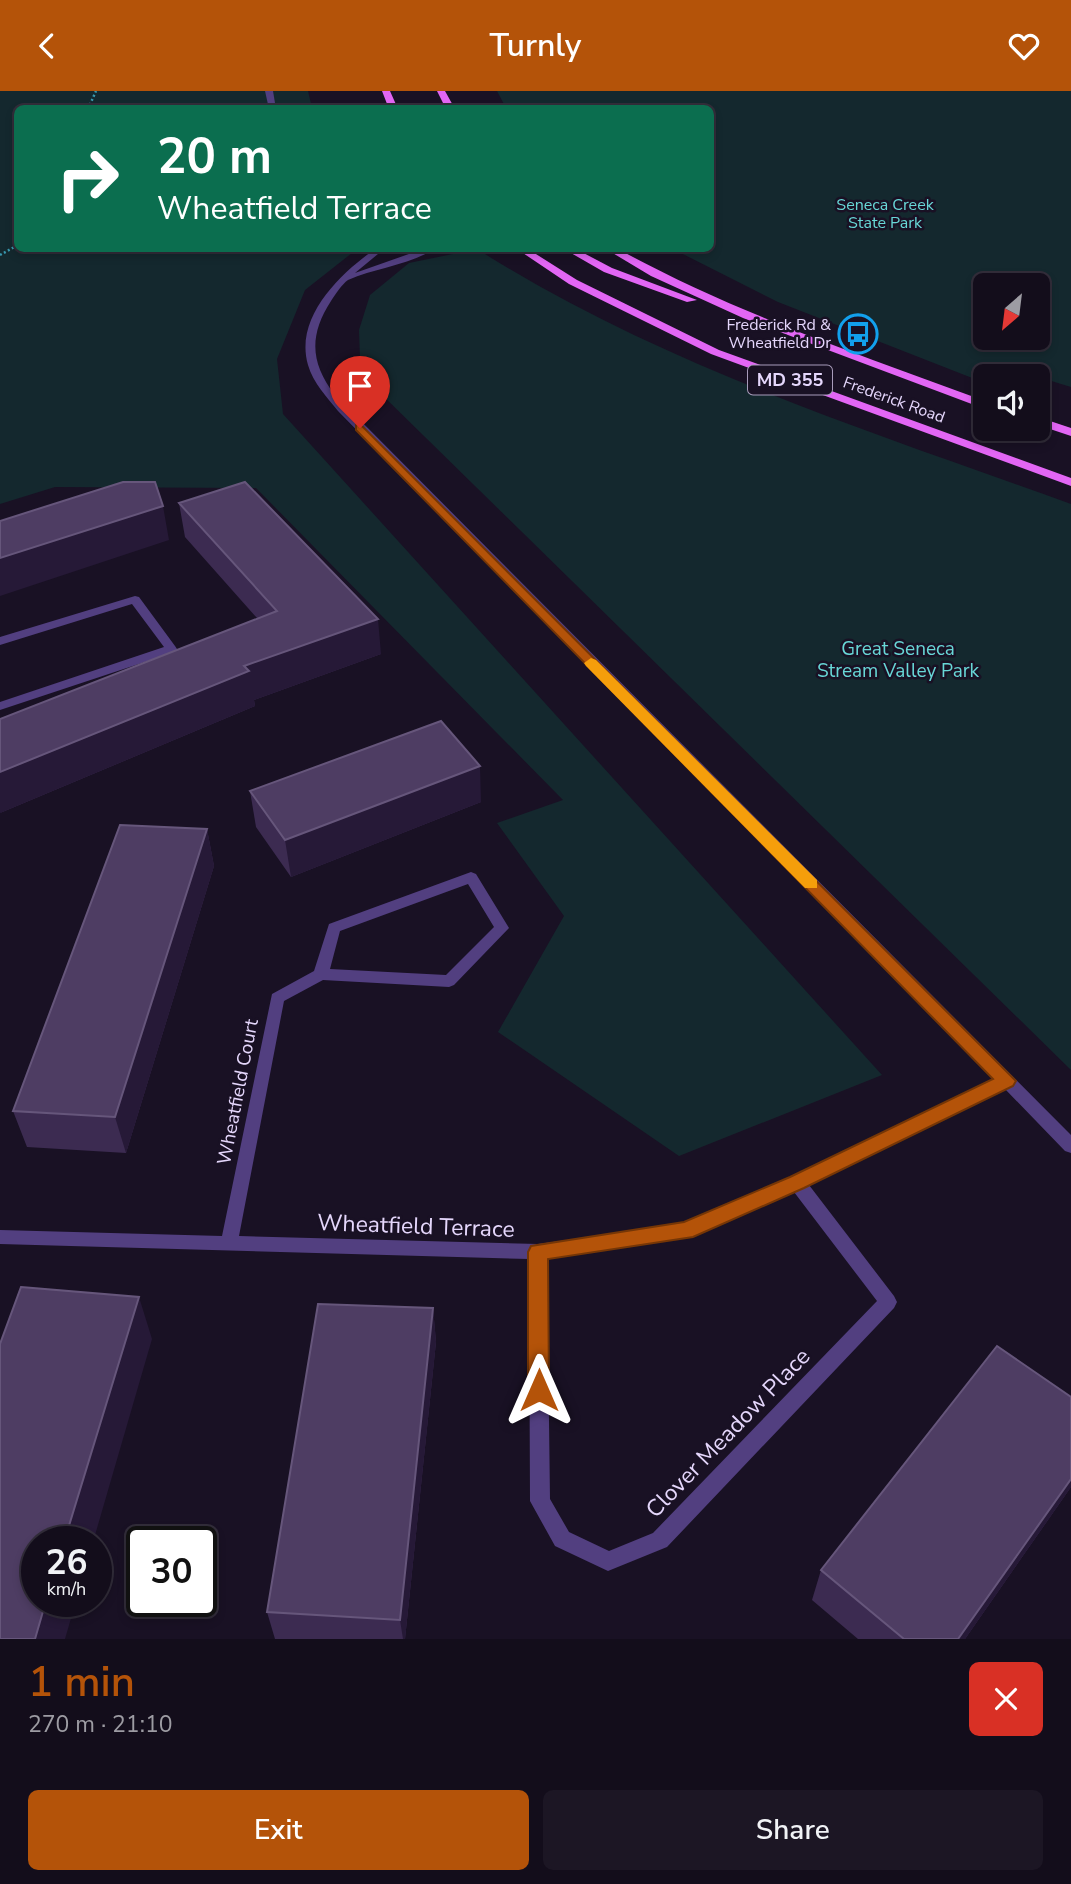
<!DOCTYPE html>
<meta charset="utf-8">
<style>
:root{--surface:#130d1b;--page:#1c1624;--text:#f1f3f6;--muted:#9d9ca3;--line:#322d3a;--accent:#b45309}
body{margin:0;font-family:"Nunito Sans",sans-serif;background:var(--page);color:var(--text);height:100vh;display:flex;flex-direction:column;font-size:26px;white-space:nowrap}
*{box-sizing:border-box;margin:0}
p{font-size:23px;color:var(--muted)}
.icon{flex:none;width:38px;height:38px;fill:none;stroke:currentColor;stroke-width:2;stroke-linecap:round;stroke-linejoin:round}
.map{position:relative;height:1548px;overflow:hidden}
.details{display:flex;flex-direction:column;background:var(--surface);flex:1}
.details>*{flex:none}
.banner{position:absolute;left:14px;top:14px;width:700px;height:147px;border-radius:10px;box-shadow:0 4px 10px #0003,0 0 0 2px var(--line);background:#0b6e4f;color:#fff;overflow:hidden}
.needle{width:46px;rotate:208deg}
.fabs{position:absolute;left:973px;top:182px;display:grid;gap:14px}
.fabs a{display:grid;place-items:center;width:77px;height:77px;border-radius:10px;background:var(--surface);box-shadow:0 4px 10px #0003,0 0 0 2px var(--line);font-size:35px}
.speed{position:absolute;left:21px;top:1435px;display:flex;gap:14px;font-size:35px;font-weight:700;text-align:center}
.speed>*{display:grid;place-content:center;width:91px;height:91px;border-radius:50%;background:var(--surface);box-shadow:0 4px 10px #0003,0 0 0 2px var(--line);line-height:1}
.speed small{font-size:18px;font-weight:400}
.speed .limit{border:4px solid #111;border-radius:10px;background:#fff;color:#111}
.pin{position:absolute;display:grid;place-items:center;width:60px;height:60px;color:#fff;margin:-72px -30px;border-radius:50% 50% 50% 0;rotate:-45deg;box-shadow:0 0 7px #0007}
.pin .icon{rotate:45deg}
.me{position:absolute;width:77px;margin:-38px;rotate:0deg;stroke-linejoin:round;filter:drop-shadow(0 0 5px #0008)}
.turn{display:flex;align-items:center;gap:24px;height:147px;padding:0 28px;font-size:32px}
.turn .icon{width:91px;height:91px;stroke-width:2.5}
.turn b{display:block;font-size:49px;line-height:60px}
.round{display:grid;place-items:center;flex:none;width:74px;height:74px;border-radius:10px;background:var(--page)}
.head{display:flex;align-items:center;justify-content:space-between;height:119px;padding:0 28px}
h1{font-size:42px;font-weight:600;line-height:52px;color:var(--accent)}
.button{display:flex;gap:14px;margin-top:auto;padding:14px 28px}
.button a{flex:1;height:80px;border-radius:10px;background:var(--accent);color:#fff;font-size:28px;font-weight:600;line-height:80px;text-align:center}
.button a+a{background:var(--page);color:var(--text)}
header{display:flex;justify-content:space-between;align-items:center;height:91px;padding:0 28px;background:var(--accent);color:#fff;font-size:32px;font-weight:600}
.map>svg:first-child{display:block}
.green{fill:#14282e;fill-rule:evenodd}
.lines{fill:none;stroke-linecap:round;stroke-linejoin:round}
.path{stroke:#3898af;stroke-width:2.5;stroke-dasharray:2 2.5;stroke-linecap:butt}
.service{fill:#523f80;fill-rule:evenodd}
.minor{fill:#523f80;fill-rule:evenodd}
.primary{fill:#e266f4;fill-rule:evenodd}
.wall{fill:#3c2b51}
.shaded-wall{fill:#261937}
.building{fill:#4e3d63;stroke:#66567b;stroke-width:2}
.route{fill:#b45309;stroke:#753606;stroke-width:2}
.slow{fill:#f59e0b}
.labels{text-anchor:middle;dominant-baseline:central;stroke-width:5;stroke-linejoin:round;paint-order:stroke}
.far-park-label{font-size:16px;fill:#68d7d7;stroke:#191124}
.far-poi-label{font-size:16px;fill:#e5d7fc;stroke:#191124;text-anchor:end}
.far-street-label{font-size:16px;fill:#e5d7fc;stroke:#191124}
.shield{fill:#191124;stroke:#a89cbb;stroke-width:2}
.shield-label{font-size:18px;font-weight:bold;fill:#e5d7fc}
.park-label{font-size:19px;fill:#68d7d7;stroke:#191124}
.street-label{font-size:19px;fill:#e5d7fc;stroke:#191124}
.near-street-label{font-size:23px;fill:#e5d7fc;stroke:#191124}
</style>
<header><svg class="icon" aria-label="back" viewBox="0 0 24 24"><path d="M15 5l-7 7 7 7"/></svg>Turnly<svg class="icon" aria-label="heart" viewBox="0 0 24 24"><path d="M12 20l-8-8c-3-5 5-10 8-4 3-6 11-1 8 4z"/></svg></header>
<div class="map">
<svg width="1071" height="1548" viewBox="0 0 1071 1548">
<rect width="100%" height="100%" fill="#191124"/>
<!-- green -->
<path class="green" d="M 0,0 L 308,0 L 312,17 L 18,18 L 18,158 L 357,158 L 305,199 L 277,268 L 283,323 L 882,984 L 679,1065 L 498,941 L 564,825 L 497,732 L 563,709 L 256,397 L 55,396 L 0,413 Z
M 497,0 L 1071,0 L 1071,296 L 1012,278 L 1001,285 L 985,285 L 985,292 L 778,211 L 673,158 L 710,158 L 710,18 L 506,17 ZM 985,194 L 1038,194 L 1038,247 L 985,247 Z
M 477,158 C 662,275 867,339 1071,413 L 1071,979 L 375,297 L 360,267 L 359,239 L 370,204 L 409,172 Z"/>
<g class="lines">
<!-- path -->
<path class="path" d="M 88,18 L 96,0
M 0,164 L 18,154"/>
<!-- service -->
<path class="service" d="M 265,0 L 273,0 L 276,18 L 269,18 Z"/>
<!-- minor -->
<path class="minor" d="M 375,158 L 384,158 L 355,182 L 423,158 L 434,158 C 410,174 375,177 348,189 C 342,193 335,204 331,210 C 309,244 310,272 335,304 L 1071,1044 L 1071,1062 L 1065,1060 L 1005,998 L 809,1094 L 894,1205 L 897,1211 L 894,1217 L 667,1456 L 608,1480 L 555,1455 L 530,1410 L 529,1168 L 0,1153 L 0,1139 L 222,1145 L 272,903 L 314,880 L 329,833 L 471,781 L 476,783 L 509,837 L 454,894 L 449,896 L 323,889 L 284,910 L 239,1145 L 538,1153 L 684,1133 L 791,1087 L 995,989 L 338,320 C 327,306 313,292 308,274 C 294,226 341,182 375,158 ZM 468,793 L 494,836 L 446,884 L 330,878 L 340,840 ZM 794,1101 L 877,1210 L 653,1442 L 609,1460 L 569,1441 L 550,1408 L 547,1167 L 686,1147 Z
M 135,505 L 139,506 L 175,555 L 177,558 L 175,561 L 0,619 L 0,611 L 164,556 L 132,513 L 0,554 L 0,546 Z"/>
<!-- primary -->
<path class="primary" d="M 382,0 L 390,0 L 398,18 L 389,18 Z
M 437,0 L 445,0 L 455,18 L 446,18 Z
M 517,158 L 528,158 L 577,189 L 719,259 L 1071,387 L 1071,395 L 711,263 L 569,193 Z
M 564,158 L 576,158 L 612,177 L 697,209 L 687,211 L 604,181 Z
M 606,158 L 618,158 C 735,222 860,264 985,310 L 985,318 L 743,227 L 651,185 Z
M 1038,326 L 1071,337 L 1071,345 L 1038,334 Z"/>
</g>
<!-- wall -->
<path class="wall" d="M 179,412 L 381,563 L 254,609 L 255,615 L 0,722 L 257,527 L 185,446 Z
M 250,700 L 481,711 L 291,786 L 256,736 Z
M 207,738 L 214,775 L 126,1062 L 27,1056 L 13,1020 Z
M 433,1217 L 436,1251 L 405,1548 L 275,1548 L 267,1521 Z
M 1071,1396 L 965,1548 L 858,1548 L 812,1509 L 821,1479 Z"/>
<!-- shaded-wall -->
<path class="shaded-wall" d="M 163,415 L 169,449 L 0,505 L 0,467 Z
M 378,528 L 381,563 L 254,609 L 255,615 L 0,722 L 0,681 L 244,575 Z
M 480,675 L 481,711 L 291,786 L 285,749 Z
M 207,738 L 214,775 L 126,1062 L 115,1026 Z
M 139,1206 L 152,1248 L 93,1451 L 64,1451 Z
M 433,1217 L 436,1251 L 405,1548 L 403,1548 L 400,1529 Z
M 1071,1388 L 1071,1396 L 965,1548 L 958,1548 Z
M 46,1510 L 76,1510 L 65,1548 L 35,1548 Z"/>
<!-- building -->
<path class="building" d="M 123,391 L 155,391 L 163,415 L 0,467 L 0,430 Z
M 245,391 L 378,528 L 244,575 L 249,580 L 0,681 L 0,628 L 277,520 L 179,412 Z
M 441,630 L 480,675 L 285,749 L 250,700 Z
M 120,734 L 207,738 L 115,1026 L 13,1020 Z
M 21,1196 L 139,1206 L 64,1451 L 37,1451 L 37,1510 L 46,1510 L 35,1548 L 0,1548 L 0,1253 Z
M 318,1213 L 433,1217 L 400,1529 L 267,1521 Z
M 997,1255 L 1071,1306 L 1071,1388 L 958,1548 L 904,1548 L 821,1479 Z"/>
<!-- route -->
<path class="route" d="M 360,333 L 1016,990 L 1013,995 L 804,1097 L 693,1146 L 548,1168 L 549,1299 L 546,1306 L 539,1309 L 531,1306 L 528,1299 L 528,1161 L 531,1155 L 684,1131 L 790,1086 L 993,988 L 356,339 L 356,334 Z"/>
<!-- slow -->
<path class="slow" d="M 591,567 L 596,569 L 817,789 L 817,797 L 805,797 L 586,575 L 584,572 Z"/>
<!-- icons -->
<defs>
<g id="bus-ring" transform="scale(2.0125)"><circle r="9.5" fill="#191124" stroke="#12a0ed" stroke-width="1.5"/><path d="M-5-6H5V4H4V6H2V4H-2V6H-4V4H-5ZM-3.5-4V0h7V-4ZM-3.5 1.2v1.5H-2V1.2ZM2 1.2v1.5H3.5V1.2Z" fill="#12a0ed"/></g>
</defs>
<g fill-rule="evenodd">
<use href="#bus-ring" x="858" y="243"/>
</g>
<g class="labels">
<!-- far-park labels -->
<g class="far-park-label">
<text x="885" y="114">Seneca Creek<tspan x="885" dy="18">State Park</tspan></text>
</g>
<!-- far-poi labels -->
<g class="far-poi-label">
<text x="831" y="234">Frederick Rd &amp;<tspan x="831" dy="18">Wheatfield Dr</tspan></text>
</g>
<!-- far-street labels -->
<g class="far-street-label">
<text transform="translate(894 309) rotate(20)">Frederick Road</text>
</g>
<!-- shield labels -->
<rect class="shield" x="748" y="274.5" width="84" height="29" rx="5"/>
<g class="shield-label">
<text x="790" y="289">MD 355</text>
</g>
<!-- park labels -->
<g class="park-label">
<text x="898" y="558">Great Seneca<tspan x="898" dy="22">Stream Valley Park</tspan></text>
</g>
<!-- street labels -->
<g class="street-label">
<text transform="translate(238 1001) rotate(-79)">Wheatfield Court</text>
</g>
<!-- near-street labels -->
<g class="near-street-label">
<text transform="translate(416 1135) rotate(2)">Wheatfield Terrace</text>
<text transform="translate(728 1342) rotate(-46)">Clover Meadow Place</text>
</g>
</g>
</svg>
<div class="fabs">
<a><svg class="needle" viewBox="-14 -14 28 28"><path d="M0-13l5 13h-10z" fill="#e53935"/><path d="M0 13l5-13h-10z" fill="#9d9ca3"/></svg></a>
<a><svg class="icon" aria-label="sound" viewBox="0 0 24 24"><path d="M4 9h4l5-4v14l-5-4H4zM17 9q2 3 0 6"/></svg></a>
</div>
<div class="speed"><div>26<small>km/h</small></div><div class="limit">30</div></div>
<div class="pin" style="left:360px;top:337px;background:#d93025"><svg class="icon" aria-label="arrive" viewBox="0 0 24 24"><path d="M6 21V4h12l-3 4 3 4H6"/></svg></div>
<svg class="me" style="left:539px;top:1299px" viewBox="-20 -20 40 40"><path d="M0-17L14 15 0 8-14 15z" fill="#b45309" stroke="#fff" stroke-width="4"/></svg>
<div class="banner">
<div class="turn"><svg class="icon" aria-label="right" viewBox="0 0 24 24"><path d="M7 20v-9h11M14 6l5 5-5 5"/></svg><div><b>20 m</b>Wheatfield Terrace</div></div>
</div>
</div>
<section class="details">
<div class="head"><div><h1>1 min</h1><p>270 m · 21:10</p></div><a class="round" style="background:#d93025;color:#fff"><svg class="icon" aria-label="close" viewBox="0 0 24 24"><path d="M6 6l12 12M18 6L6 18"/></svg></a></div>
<div class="button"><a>Exit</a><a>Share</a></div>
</section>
